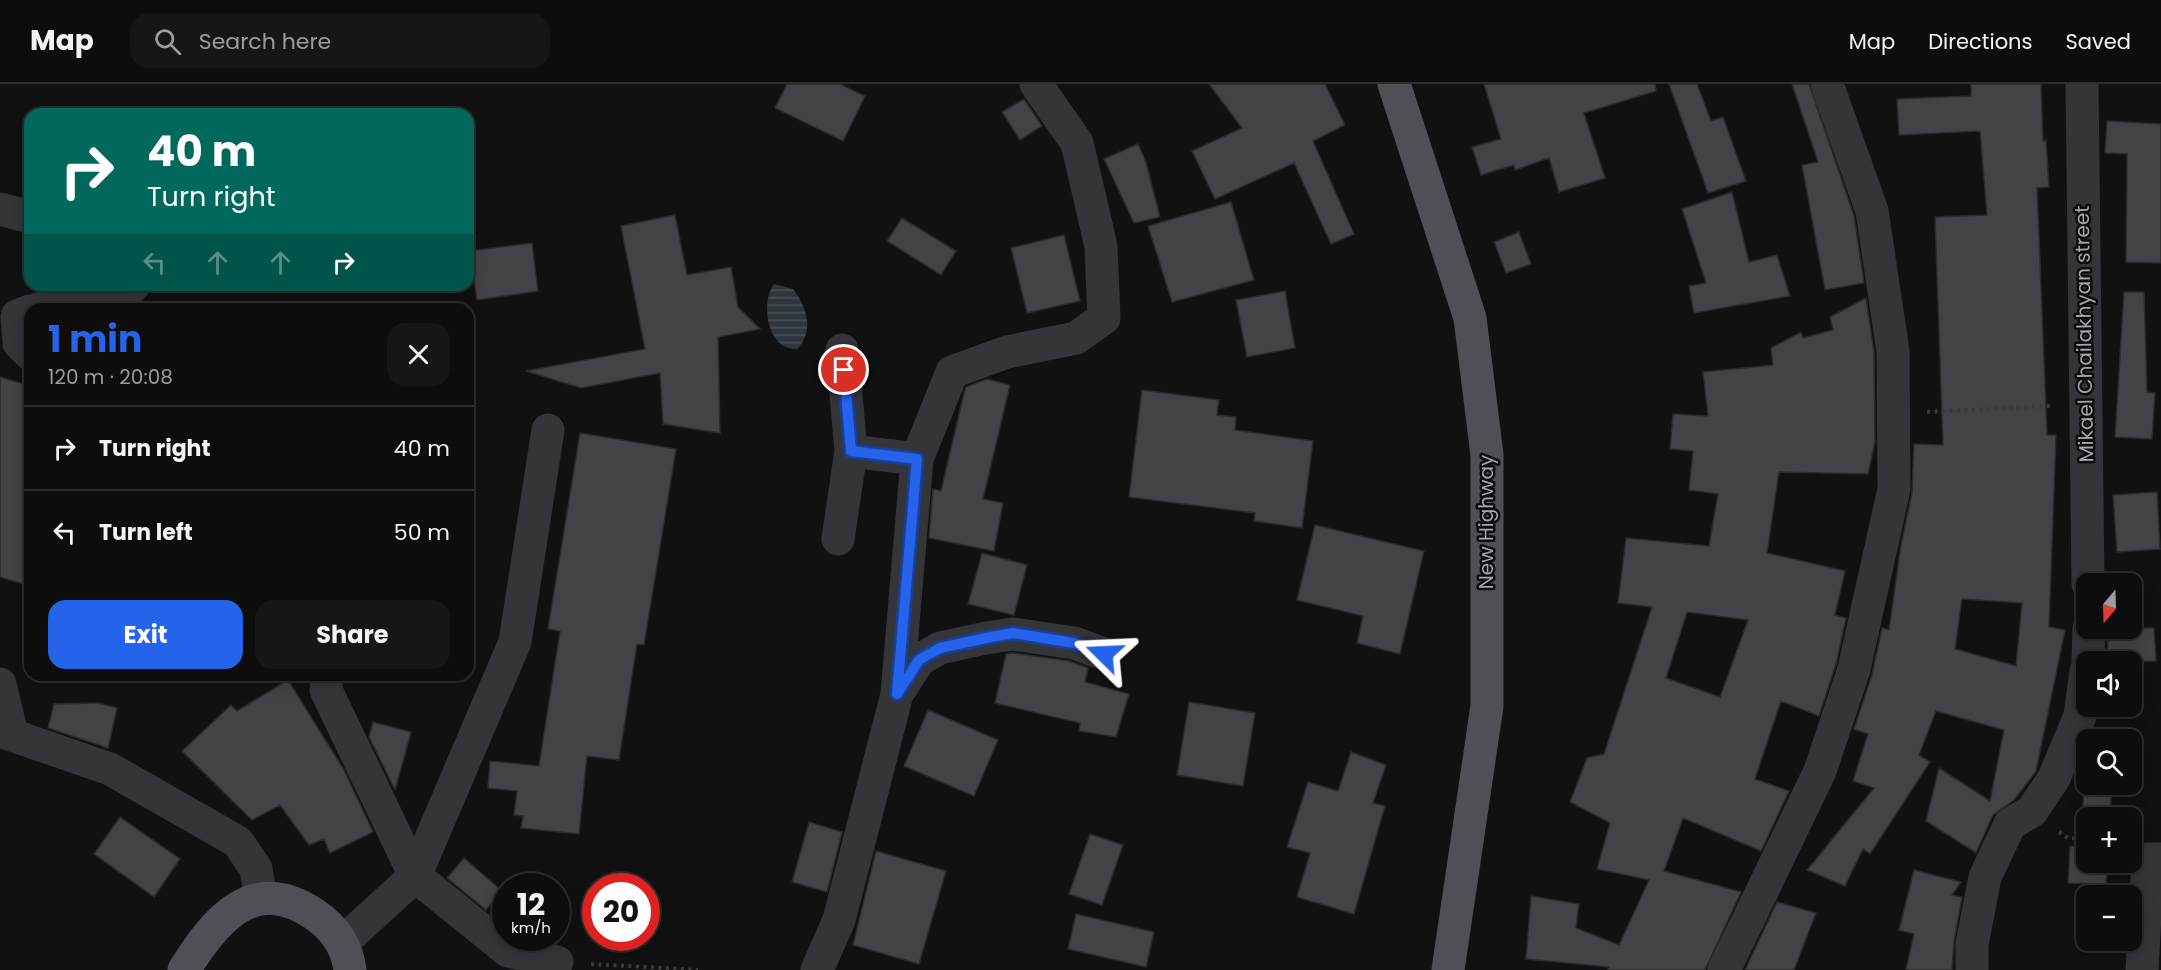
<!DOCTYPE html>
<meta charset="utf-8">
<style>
:root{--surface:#0d0d0e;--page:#161617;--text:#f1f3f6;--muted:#9a9c9e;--line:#2d2d2e;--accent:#2563eb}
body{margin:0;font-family:Poppins,sans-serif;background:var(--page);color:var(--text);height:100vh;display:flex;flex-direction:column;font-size:22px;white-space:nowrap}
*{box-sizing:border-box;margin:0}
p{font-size:20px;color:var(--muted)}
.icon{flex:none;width:33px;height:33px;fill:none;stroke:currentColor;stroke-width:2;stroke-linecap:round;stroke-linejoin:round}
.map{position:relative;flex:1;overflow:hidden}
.details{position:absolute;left:24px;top:219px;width:450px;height:378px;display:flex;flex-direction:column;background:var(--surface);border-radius:18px;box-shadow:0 3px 15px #0003,0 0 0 2px var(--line)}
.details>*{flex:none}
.guide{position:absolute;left:24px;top:24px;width:450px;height:183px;border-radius:18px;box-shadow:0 3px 15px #0003,0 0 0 2px var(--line);background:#00695c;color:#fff;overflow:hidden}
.needle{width:39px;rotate:199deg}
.controls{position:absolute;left:2076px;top:489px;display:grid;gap:12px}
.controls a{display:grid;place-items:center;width:66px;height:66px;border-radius:12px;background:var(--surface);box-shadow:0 3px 15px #0003,0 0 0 2px var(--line);font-size:30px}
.speed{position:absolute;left:492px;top:789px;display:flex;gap:12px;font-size:30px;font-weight:700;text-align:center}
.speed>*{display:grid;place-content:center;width:78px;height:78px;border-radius:50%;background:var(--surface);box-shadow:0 3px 15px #0003,0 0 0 2px var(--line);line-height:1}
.speed small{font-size:15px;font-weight:400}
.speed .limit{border:9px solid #d22;background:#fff;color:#111}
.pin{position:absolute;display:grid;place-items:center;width:51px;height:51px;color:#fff;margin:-26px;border:3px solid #fff;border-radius:50%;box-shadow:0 2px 6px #0007}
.me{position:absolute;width:66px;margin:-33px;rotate:291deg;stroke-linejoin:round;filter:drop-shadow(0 0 4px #0008)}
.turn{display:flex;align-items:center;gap:21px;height:126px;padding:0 24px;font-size:27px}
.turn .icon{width:78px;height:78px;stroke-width:2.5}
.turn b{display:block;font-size:42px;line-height:51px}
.lanes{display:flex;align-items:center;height:57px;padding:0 24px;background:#0003;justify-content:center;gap:30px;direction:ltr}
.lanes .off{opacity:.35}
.round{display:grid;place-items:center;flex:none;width:63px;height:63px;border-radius:18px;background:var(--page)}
.head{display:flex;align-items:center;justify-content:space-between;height:102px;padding:0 24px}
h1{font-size:36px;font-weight:700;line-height:45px;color:var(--accent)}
.primary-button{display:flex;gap:12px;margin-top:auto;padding:12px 24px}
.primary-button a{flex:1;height:69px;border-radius:18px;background:var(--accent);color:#fff;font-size:24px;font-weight:700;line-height:69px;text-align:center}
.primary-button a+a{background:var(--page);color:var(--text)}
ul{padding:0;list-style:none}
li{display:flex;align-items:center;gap:18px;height:84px;padding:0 24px;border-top:2px solid var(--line)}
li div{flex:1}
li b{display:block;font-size:22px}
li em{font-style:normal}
header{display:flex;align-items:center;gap:36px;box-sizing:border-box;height:84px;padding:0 30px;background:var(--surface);border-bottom:2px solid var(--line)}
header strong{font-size:28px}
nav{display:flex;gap:33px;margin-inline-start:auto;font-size:21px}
.search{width:420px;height:54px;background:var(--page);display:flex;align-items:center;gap:15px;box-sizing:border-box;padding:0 21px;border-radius:18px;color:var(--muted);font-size:22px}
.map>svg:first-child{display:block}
.water{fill:url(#water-rules)}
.building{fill:#434347;stroke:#2b2b2e;stroke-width:1.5;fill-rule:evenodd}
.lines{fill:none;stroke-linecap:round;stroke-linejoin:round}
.path{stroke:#3a3b3f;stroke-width:4;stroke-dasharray:3 4.5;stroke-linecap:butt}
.minor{stroke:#343539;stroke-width:33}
.major{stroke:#4f4f55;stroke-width:33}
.route-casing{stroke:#184099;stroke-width:15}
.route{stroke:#2563eb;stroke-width:10}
.labels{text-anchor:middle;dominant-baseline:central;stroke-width:5;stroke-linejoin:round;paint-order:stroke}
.street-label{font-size:20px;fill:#a4a6b1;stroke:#0c0c0d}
</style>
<header>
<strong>Map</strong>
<div class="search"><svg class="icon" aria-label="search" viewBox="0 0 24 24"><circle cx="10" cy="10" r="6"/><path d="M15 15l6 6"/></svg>Search here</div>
<nav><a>Map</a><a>Directions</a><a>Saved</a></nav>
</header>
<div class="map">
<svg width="2161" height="886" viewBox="0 0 2161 886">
<defs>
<pattern id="water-rules" width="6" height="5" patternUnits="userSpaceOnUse" patternTransform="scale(1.5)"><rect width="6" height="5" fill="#30363d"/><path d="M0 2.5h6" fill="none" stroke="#4b5057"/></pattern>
</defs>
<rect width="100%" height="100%" fill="#111112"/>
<!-- water -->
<path class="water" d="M 774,200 L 793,205 C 806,222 815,247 797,265 C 767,267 760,218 774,200 Z"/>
<!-- building -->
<path class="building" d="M 787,0 L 840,0 L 865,12 L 843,57 L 775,24 Z
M 1209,0 L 1325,0 L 1345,41 L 1313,57 L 1354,150 L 1331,160 L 1294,79 L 1215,115 L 1192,67 L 1242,44 Z
M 1484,0 L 1655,0 L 1656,7 L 1584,29 L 1605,94 L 1559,108 L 1549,74 L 1515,86 L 1514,81 L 1481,91 L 1472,63 L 1501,55 Z
M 1669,0 L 1697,0 L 1711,37 L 1723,33 L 1746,97 L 1708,109 Z
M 1792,0 L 1809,0 L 1854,132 L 1864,199 L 1825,206 L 1802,81 L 1818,78 Z
M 1971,0 L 2041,0 L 2043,57 L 2046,56 L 2049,103 L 2037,104 L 2047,351 L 2056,351 L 2049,543 L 2065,546 L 2036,687 L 2014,716 L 1993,731 L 1976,769 L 1926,737 L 1939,684 L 1990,717 L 2004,646 L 1936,627 L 1919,671 L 1930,678 L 1870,770 L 1863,765 L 1845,802 L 1807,786 L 1874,704 L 1853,697 L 1868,650 L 1854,645 L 1872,591 L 1882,544 L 1889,546 L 1901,461 L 1912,409 L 1914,360 L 1943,361 L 1935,133 L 1987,131 L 1980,47 L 1899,51 L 1897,15 L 1971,12 ZM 1962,515 L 2022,519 L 2016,582 L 1955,565 Z
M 1024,15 L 1042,42 L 1020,56 L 1002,28 Z
M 2107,37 L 2161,40 L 2161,179 L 2126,178 L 2127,70 L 2105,69 Z
M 1138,60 L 1146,78 L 1160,133 L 1134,139 L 1104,75 Z
M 1732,108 L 1749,178 L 1777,171 L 1790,212 L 1694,229 L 1689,202 L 1706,199 L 1682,125 Z
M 1231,118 L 1254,196 L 1172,218 L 1148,142 Z
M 675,131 L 687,191 L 731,183 L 738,223 L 760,245 L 718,253 L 720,349 L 663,340 L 660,289 L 581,304 L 526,287 L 645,265 L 621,142 Z
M 902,134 L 956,167 L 941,191 L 887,157 Z
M 1519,148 L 1531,180 L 1506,189 L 1494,158 Z
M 1064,151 L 1080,217 L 1027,229 L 1011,164 Z
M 532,159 L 538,207 L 477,216 L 470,167 Z
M 1285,207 L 1295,264 L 1247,273 L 1236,216 Z
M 2124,208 L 2144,208 L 2147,308 L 2155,309 L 2152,355 L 2115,353 Z
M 1866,214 L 1874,268 L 1875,358 L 1868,390 L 1779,388 L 1767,469 L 1845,487 L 1835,531 L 1846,534 L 1836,580 L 1819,632 L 1781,617 L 1755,695 L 1789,707 L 1761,767 L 1683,734 L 1664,787 L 1741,808 L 1705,886 L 1608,886 L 1609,883 L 1526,875 L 1531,812 L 1579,820 L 1576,844 L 1619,861 L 1649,796 L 1597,785 L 1610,739 L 1570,718 L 1587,674 L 1604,670 L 1652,523 L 1618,519 L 1626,454 L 1709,462 L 1718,410 L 1689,406 L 1693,367 L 1670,365 L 1673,330 L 1708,332 L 1703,288 L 1773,281 L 1771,264 L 1801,248 L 1803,254 L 1833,246 L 1830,233 ZM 1687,528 L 1748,536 L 1720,613 L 1666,594 Z
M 0,293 L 30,302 L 30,502 L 0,493 Z
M 987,295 L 1010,301 L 983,415 L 1003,419 L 994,467 L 929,454 L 933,405 L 941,407 L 964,309 L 966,303 Z
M 1142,306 L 1219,316 L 1217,331 L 1236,333 L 1235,346 L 1313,357 L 1302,444 L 1254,437 L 1255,429 L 1129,413 Z
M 580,349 L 676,365 L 644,561 L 637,560 L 619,676 L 587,672 L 579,750 L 521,744 L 523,732 L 514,731 L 517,707 L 488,704 L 490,677 L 539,682 L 560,547 L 548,545 Z
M 2157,408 L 2160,465 L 2117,468 L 2113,411 Z
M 1315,441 L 1424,467 L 1400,570 L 1357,559 L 1363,532 L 1297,516 Z
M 982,469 L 1027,481 L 1014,531 L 968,520 Z
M 2118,544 L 2154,544 L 2156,577 L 2107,578 L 2108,549 L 2118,550 Z
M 1013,569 L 1069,577 L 1088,584 L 1085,598 L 1129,610 L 1116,653 L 1079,647 L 1080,639 L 995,619 L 1006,570 Z
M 288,596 L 344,686 L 373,748 L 330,769 L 324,755 L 309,761 L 280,721 L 252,736 L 182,667 L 231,621 L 237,627 Z
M 1189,618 L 1255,629 L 1243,702 L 1177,691 Z
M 98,619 L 117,624 L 108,664 L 48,644 L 54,620 Z
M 928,626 L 998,656 L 974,712 L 904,682 Z
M 373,638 L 411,648 L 395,706 L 369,653 Z
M 1351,668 L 1386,681 L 1373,719 L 1385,722 L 1354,830 L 1297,813 L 1310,769 L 1287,763 L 1308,698 L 1338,707 Z
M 2084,700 L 2112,700 L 2110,734 L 2086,734 L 2086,778 L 2108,778 L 2106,800 L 2068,799 L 2070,762 L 2081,763 Z
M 120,733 L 180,775 L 154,813 L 94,770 Z
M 809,738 L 842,748 L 827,808 L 792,798 Z
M 1090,750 L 1123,761 L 1102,821 L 1069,810 Z
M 876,767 L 946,787 L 919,880 L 853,861 Z
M 464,774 L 502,807 L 486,826 L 447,794 Z
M 1914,786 L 1961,798 L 1952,811 L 1962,813 L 1954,857 L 1952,886 L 1906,886 L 1914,850 L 1899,846 Z
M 1777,818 L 1816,829 L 1794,886 L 1745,886 Z
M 1076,830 L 1154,848 L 1146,883 L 1068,865 Z"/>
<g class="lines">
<!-- path -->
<path class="path" d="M 1927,328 L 2052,322
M 2059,748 L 2068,754 L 2086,755
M 591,880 L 698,886"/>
<!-- minor -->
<path class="minor" d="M 2082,0 L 2088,500
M 0,125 L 30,133
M 38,225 L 123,211 L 134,201
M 30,227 L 17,232 L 19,259 L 30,270
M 851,367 L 917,375
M 838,455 L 851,367 L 842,266
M 2088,578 L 2089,544
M 327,591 L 326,606 L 415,792 L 508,867 L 557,878
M 0,600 L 12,651
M 897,610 L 919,576 L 940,564 L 986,554 L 1013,550 L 1074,559 L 1104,570
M 0,647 L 110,685 L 238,758 L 256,785 L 261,814
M 343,858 L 415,792 L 515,558 L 548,346
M 817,886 L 839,836 L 897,610 L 917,375 L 952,288 L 1007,268 L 1076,254 L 1104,234 L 1101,162 L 1077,59 L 1036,0
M 1724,886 L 1820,687 L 1854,585 L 1894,405 L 1893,267 L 1872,127 L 1827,0
M 1972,886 L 1972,860 L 1985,793 L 2010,740 L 2032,727 L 2054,694 L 2080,632 L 2086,587
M 2142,886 L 2148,775 L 2161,775"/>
<!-- major -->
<path class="major" d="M 1394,0 L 1470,234 L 1487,371 L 1487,622 L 1448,886
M 184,886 C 215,836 253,789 314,830 C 335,844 347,862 350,886"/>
</g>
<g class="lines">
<!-- route casing -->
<g class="route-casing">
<path id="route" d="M 844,286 L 851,367 L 917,375 L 897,610 L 919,576 L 940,564 L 986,554 L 1013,549 L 1074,559 L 1104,570"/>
</g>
<!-- route -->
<use href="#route" class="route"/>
</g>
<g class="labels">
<!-- street labels -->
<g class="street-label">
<text transform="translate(2084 250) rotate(-91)">Mikael Chailakhyan street</text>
<text transform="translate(1486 438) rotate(-90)">New Highway</text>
</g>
</g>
</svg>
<div class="controls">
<a><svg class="needle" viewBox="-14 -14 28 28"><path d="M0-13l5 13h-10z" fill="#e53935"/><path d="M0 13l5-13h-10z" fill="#9a9c9e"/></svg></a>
<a><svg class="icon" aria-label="sound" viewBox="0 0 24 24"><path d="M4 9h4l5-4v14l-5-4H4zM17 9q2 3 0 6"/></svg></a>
<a><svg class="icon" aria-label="search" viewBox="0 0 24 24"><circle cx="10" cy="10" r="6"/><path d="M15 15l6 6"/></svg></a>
<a>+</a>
<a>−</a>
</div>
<div class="speed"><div>12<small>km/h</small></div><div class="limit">20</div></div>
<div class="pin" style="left:844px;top:286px;background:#d93025"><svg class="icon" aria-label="arrive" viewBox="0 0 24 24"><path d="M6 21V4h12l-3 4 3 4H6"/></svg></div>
<svg class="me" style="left:1104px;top:570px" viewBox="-20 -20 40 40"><path d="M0-17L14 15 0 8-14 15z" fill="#2563eb" stroke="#fff" stroke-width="4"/></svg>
<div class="guide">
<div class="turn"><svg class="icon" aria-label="right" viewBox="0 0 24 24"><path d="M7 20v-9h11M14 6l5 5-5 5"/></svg><div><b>40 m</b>Turn right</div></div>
<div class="lanes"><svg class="icon off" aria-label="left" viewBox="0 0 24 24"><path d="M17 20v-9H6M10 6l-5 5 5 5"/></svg><svg class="icon off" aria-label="ahead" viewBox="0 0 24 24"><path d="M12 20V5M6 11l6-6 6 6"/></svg><svg class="icon off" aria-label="ahead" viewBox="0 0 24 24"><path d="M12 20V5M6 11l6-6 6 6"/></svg><svg class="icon" aria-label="right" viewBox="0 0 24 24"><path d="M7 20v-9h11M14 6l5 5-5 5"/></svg></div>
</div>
<section class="details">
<div class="head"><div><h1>1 min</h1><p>120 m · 20:08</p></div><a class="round"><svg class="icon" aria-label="close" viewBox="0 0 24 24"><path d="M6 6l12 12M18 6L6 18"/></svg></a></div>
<ul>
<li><svg class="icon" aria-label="right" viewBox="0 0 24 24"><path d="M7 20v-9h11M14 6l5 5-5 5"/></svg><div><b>Turn right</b></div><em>40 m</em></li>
<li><svg class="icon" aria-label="left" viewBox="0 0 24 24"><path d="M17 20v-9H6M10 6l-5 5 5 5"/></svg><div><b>Turn left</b></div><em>50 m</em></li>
</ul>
<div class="primary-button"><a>Exit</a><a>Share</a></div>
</section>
</div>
